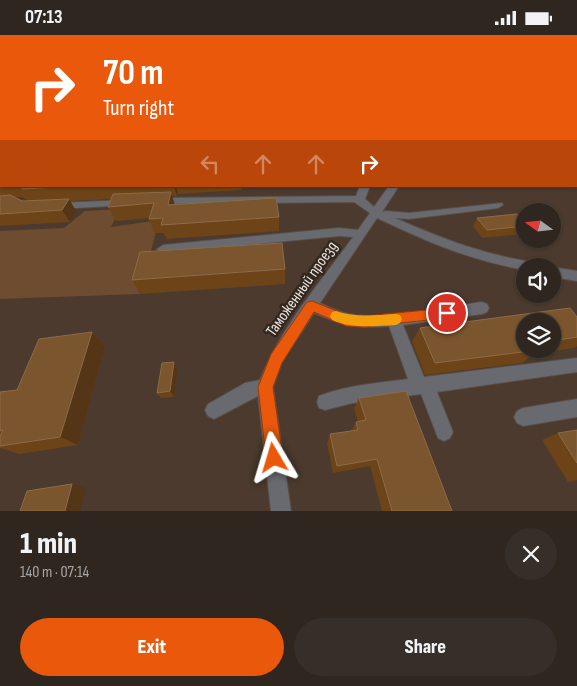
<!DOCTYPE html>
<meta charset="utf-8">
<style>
:root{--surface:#2e261f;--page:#362e28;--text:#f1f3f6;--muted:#a7a5a4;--line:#49433d;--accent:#ea580c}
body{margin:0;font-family:"Sofia Sans Condensed",sans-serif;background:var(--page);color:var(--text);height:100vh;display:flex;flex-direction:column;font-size:19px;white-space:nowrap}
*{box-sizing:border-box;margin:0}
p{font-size:16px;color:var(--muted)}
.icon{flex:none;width:28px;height:28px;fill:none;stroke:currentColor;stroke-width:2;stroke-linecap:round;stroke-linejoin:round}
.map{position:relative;height:476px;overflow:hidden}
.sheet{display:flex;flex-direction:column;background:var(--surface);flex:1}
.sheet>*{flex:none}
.top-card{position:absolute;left:0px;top:0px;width:578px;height:152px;box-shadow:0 1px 4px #0004,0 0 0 1px var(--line);background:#ea580c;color:#fff;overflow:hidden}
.needle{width:32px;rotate:285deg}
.controls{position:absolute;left:516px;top:168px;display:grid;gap:10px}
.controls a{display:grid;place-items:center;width:45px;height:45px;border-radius:50%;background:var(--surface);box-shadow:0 1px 4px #0004,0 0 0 1px var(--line);font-size:25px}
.pin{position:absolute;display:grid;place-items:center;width:42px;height:42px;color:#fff;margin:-21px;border:2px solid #fff;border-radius:50%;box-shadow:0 1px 5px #0007}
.me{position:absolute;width:55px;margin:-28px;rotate:353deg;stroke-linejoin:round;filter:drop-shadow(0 0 4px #0008)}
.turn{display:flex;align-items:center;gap:18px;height:105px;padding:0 20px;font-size:22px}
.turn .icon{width:65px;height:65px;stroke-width:2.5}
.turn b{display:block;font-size:35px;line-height:42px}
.lanes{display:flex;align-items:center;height:48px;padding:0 20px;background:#0003;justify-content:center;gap:25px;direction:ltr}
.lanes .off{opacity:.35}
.round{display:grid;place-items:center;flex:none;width:52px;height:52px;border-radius:26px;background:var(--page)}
.overview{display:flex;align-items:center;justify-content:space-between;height:85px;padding:0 20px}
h1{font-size:30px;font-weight:800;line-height:38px}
.cta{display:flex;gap:10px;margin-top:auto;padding:10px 20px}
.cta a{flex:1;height:58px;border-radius:30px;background:var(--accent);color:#fff;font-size:20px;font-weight:800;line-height:58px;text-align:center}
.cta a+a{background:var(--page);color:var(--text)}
.status{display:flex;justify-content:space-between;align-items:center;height:35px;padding:0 25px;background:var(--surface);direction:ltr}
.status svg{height:14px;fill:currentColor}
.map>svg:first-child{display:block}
.built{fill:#4b3a2d;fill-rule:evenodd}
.green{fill:#6d4c2f}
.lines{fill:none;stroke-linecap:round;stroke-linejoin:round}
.minor-casing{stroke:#594e46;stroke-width:2}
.minor{fill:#686a70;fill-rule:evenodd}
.wall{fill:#6d4418;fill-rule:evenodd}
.shaded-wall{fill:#543616}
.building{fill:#7a552d;stroke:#8c6c49}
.route{fill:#ea580c;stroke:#983908}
.slow{fill:#f59e0b}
.labels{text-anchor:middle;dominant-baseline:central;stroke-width:5;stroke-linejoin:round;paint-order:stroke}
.street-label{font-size:16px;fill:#ece4df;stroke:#33281f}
</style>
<div class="status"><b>07:13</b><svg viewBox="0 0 49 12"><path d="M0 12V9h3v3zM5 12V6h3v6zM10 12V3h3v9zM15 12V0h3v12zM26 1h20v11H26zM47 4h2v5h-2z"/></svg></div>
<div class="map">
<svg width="577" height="476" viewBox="0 0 577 476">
<rect width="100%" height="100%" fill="#3d3229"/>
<!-- built -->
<path class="built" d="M 0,87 L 1,151 L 576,151 L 577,87 L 577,476 L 0,476 ZM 525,176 L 552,176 L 552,204 L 525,204 ZM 525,231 L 552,231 L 552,259 L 525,259 ZM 525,286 L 552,286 L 552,314 L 525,314 Z"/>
<!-- green -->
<path class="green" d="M 120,174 L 111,192 L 159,185 L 140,259 L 0,264 L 0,196 L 64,193 L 85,176 Z"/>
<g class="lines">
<!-- minor casing -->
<g class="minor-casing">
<path id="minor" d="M 360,151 L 370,151 L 365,164 L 374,172 L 389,151 L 399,151 L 382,177 L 386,176 L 409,178 L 502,168 L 503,170 L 498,173 L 409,184 L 395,183 C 438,202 479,218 526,226 L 530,228 L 532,231 L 525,231 L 525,235 C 469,225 428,207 377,183 L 320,268 C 329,272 339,277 349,279 C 384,286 445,272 482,267 L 487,269 L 489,273 L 487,277 L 482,279 L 403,290 L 424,342 L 577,323 L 577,337 L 437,357 L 453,397 L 450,403 L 444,406 L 438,403 L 421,359 L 353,368 L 325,375 L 319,373 L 317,367 L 319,361 C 347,350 379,348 408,344 L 389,291 C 354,294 346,291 314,278 L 282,327 L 273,352 L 291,476 L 271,476 L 258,361 L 214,384 L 208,381 L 205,375 L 208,369 L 245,348 L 260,345 C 281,292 320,248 353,202 L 339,201 L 163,218 L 157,214 L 163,210 L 339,193 L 358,195 L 370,178 L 354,167 L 158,169 L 153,166 L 158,163 L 356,161 Z
M 125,165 L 129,166 L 129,170 L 58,174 L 53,171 L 58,168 Z
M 552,232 L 577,236 L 577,246 L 552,242 Z
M 577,364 L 577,382 L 523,391 L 517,388 L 514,382 L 517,376 L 523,373 Z"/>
</g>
<!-- minor -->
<use href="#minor" class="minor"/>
</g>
<!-- wall -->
<path class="wall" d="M 0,137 L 1,137 L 1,151 L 241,151 L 241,155 L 178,159 L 177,161 L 172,161 L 175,170 L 279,182 L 279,196 L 167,204 L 164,198 L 155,198 L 149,184 L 150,183 L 116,186 L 108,172 L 111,164 L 70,166 L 76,176 L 70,187 L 0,191 ZM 14,162 L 22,162 L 29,166 L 22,166 Z
M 477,183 L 525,187 L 525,196 L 523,199 L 482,203 L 473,191 Z
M 285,234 L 285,249 L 140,259 L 132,245 Z
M 577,282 L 577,311 L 574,313 L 533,319 L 522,328 L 425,340 L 412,306 L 420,293 ZM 552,286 L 552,314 L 525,314 Z
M 92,297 L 105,311 L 78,410 L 19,419 L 0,413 L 0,357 L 17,355 Z
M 174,327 L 178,333 L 174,362 L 161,363 L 157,358 Z
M 359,363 L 452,476 L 382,476 L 370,431 L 333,438 L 327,408 L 330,399 L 351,396 L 356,387 L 358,386 L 354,374 Z
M 577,395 L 577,445 L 568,447 L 542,405 L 558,398 Z"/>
<!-- shaded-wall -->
<path class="shaded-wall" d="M 174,151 L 176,151 L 178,159 L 177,161 Z
M 171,157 L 175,171 L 168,170 Z
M 69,164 L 76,176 L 70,187 L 62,175 Z
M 92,297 L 105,311 L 78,410 L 60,402 Z
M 174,327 L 178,333 L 174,362 L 170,356 Z
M 72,449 L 86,453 L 80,476 L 65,476 Z"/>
<!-- building -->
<path class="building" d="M 0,137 L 1,137 L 1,148 L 0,148 Z
M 18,151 L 72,151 L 23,154 Z
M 171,157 L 168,170 L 276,163 L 279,182 L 161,190 L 163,183 L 149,184 L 154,168 L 108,172 L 113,159 Z
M 10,160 L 22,166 L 69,164 L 62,175 L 0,179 L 0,161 Z
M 517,179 L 525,187 L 525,191 L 487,195 L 477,183 Z
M 282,208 L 285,234 L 132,245 L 140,217 Z
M 570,273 L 577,282 L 577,302 L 552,306 L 552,286 L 525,286 L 525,314 L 537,314 L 538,315 L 435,328 L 420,293 Z
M 92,297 L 60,402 L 0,411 L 0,402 L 3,395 L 0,396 L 0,357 L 17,355 L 39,304 Z
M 174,327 L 170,356 L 157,358 L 162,328 Z
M 406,356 L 452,476 L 392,476 L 377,424 L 337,431 L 330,399 L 358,395 L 356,387 L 366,385 L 359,363 Z
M 577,395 L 577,428 L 558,398 Z
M 72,449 L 65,476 L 20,476 L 27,456 Z"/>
<!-- sky -->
<linearGradient id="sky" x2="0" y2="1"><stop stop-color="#221c17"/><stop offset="0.56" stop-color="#514f54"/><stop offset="1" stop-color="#514f54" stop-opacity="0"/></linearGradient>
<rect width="577" height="154" fill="url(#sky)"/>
<!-- route -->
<path class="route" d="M 312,266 L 347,280 L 364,281 L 447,273 L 451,274 L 453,278 L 451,282 L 447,283 L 364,292 L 346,291 L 314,277 L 282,328 L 273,352 L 283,423 L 280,429 L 274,431 L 268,429 L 266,423 L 258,352 L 271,319 L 307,267 Z"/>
<!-- slow -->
<path class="slow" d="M 336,276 C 356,283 375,280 396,279 L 400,280 L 402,284 L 400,288 L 396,290 C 373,291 353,294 332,285 L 330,281 L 332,277 Z"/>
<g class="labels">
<!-- street labels -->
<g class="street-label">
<text transform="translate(302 254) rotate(-55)">Таможенный проезд</text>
</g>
</g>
</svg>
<div class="controls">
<a><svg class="needle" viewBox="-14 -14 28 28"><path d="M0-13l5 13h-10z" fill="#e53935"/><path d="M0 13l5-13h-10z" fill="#a7a5a4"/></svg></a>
<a><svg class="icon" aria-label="sound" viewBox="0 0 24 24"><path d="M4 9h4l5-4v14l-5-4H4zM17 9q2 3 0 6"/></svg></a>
<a><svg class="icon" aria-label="layers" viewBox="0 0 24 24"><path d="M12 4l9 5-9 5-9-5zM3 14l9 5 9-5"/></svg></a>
</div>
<div class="pin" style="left:447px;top:278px;background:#d93025"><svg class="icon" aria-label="arrive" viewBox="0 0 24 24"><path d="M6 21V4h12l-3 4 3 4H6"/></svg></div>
<svg class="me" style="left:274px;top:423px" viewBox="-20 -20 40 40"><path d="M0-17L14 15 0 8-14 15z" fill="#ea580c" stroke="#fff" stroke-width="4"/></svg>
<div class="top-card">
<div class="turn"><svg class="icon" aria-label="right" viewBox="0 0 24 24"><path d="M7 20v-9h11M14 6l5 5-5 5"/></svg><div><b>70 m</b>Turn right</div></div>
<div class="lanes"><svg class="icon off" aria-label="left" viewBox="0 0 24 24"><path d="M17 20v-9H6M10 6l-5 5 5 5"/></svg><svg class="icon off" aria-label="ahead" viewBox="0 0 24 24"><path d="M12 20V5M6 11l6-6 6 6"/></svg><svg class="icon off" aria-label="ahead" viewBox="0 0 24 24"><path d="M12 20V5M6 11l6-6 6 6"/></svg><svg class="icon" aria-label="right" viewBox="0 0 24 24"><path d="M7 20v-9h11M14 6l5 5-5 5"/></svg></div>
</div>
</div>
<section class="sheet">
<div class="overview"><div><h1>1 min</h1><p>140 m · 07:14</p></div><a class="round"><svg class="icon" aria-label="close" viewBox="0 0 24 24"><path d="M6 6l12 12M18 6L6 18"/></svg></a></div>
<div class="cta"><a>Exit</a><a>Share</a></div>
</section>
